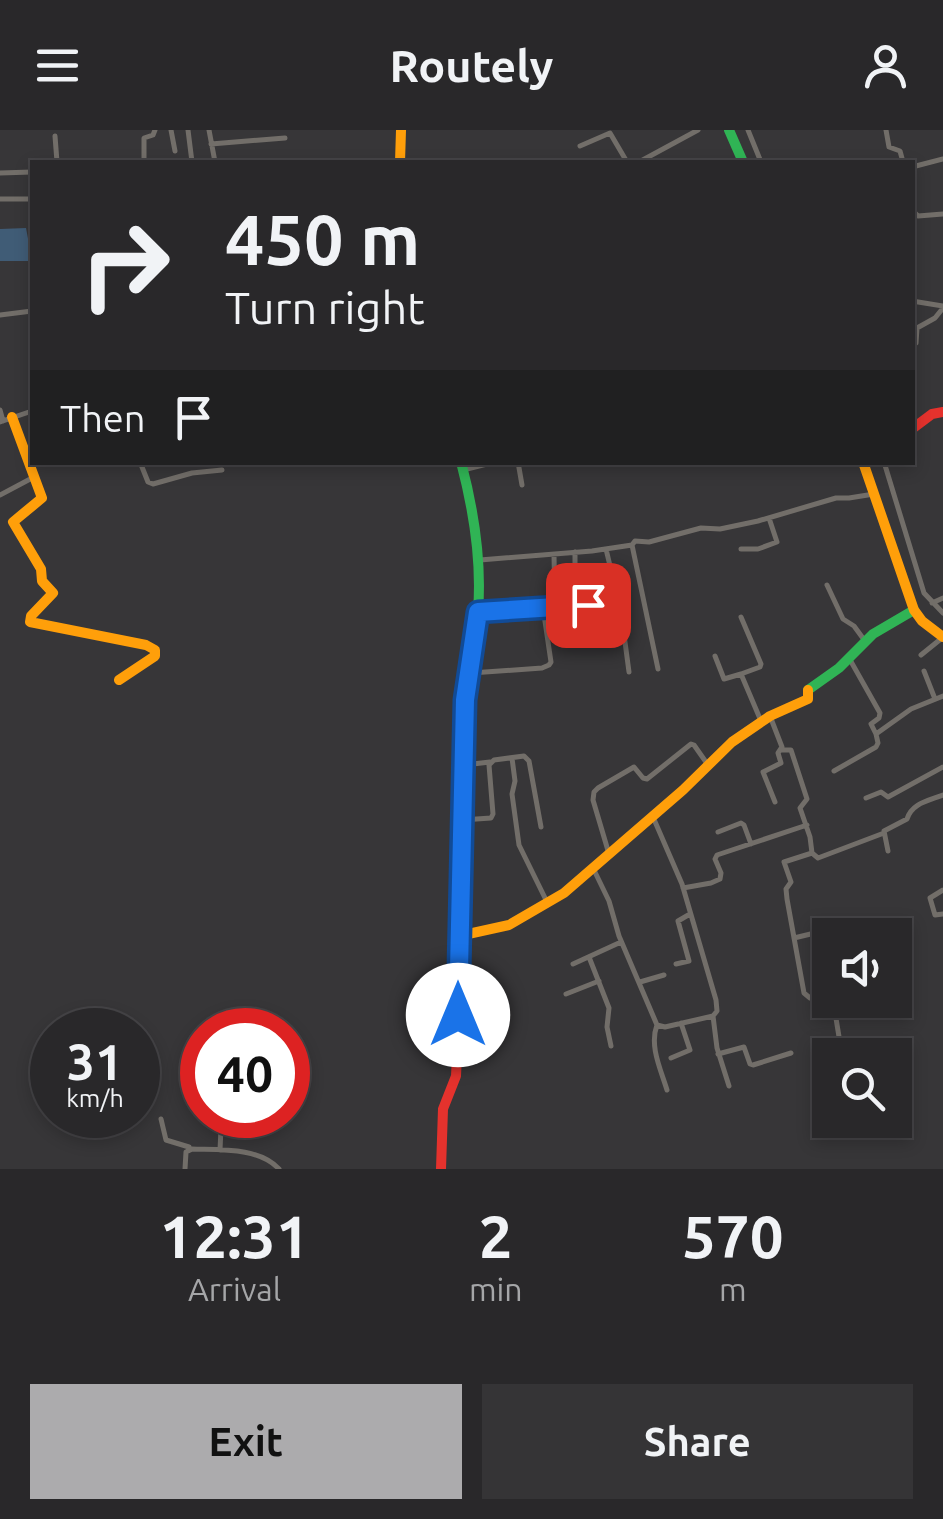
<!DOCTYPE html>
<style>
:root{--surface:#29282a;--page:#353436;--text:#f1f3f6;--muted:#a5a6a8;--line:#454447;--accent:#acabad}
body{margin:0;font-family:Ubuntu,sans-serif;background:var(--page);color:var(--text);height:100vh;display:flex;flex-direction:column;font-size:38px;white-space:nowrap}
*{box-sizing:border-box;margin:0}
p{font-size:32px;color:var(--muted)}
.icon{flex:none;width:55px;height:55px;fill:none;stroke:currentColor;stroke-width:2;stroke-linecap:round;stroke-linejoin:round}
.map{position:relative;height:1039px;overflow:hidden}
.side{display:flex;flex-direction:column;background:var(--surface);flex:1}
.side>*{flex:none}
.top-card{position:absolute;left:30px;top:30px;width:885px;height:305px;border-radius:0px;box-shadow:0 5px 15px #0003,0 0 0 2px var(--line);background:#29282a;color:var(--text);overflow:hidden}
.fabs{position:absolute;left:812px;top:788px;display:grid;gap:20px}
.fabs a{display:grid;place-items:center;width:100px;height:100px;border-radius:0px;background:var(--surface);box-shadow:0 5px 15px #0003,0 0 0 2px var(--line);font-size:50px}
.speed{position:absolute;left:30px;top:878px;display:flex;gap:20px;font-size:50px;font-weight:700;text-align:center}
.speed>*{display:grid;place-content:center;width:130px;height:130px;border-radius:50%;background:var(--surface);box-shadow:0 5px 15px #0003,0 0 0 2px var(--line);line-height:1}
.speed small{font-size:25px;font-weight:400}
.speed .limit{border:15px solid #d22;background:#fff;color:#111}
.pin{position:absolute;display:grid;place-items:center;width:85px;height:85px;color:#fff;margin:-42px;border-radius:20px;box-shadow:0 5px 15px #0006}
.me{position:absolute;width:110px;margin:-55px;rotate:0deg;stroke-linejoin:round;filter:drop-shadow(0 0 8px #0008)}
.turn{display:flex;align-items:center;gap:35px;height:210px;padding:0 30px;font-size:45px}
.turn .icon{width:130px;height:130px;stroke-width:2.5}
.turn b{display:block;font-size:70px;line-height:85px}
.then{display:flex;align-items:center;height:95px;padding:0 30px;background:#0003;gap:20px;font-size:38px}
.eta{display:flex;justify-content:space-evenly;align-items:center;height:170px;text-align:center}
.eta b{font-size:60px;font-weight:700;line-height:70px}
.button{display:flex;gap:20px;margin-top:auto;padding:20px 30px}
.button a{flex:1;height:115px;border-radius:0px;background:var(--accent);color:#111;font-size:40px;font-weight:700;line-height:115px;text-align:center}
.button a+a{background:var(--page);color:var(--text)}
header{display:flex;justify-content:space-between;align-items:center;height:130px;padding:0 30px;background:var(--surface);font-size:45px;font-weight:700}
.map>svg:first-child{display:block}
.water{fill:#405c76}
.lines{fill:none;stroke-linecap:round;stroke-linejoin:round}
.street{stroke:#726e69;stroke-width:5}
.fast{stroke:#30b455;stroke-width:10}
.slow{stroke:#ff9f0a;stroke-width:10}
.jam{stroke:#e5322d;stroke-width:10}
.route-casing{stroke:#114b97;stroke-width:25}
.route{stroke:#1a73e8;stroke-width:18}
</style>
<header><svg class="icon" aria-label="menu" viewBox="0 0 24 24"><path d="M4 6h16M4 12h16M4 18h16"/></svg>Routely<svg class="icon" aria-label="person" viewBox="0 0 24 24"><circle cx="12" cy="8" r="4"/><path d="M4 21q1-7 8-7t8 7"/></svg></header>
<div class="map">
<svg width="943" height="1039" viewBox="0 0 943 1039">
<rect width="100%" height="100%" fill="#373638"/>
<!-- water -->
<path class="water" d="M 26,98 L 31,125 L 29,131 L 0,131 L 0,99 Z"/>
<g class="lines">
<!-- street -->
<path class="street" d="M 171,0 L 175,21
M 188,0 L 192,32
M 209,0 L 215,32
M 748,0 L 761,32
M 886,0 L 889,17 L 900,21 L 903,32
M 55,6 L 57,32
M 211,14 L 285,8
M 580,16 L 610,3 L 627,32
M 144,32 L 144,8 L 153,5 L 155,0
M 639,32 L 698,0
M 912,37 L 943,29
M 0,43 L 32,42
M 0,69 L 32,69
M 912,74 L 915,83 L 918,86 L 943,84
M 912,171 L 943,176
M 0,185 L 32,181
M 912,215 L 916,213 L 917,198 L 935,188 L 943,178
M 0,280 L 3,291
M 0,292 L 32,281
M 140,332 L 148,352 L 153,354 L 192,343 L 222,340
M 518,332 L 522,355
M 884,332 L 924,463 L 943,483
M 463,340 L 495,332
M 0,365 L 34,347
M 632,415 L 635,411 L 649,412 L 701,398 L 720,399 L 758,391 L 836,368 L 849,368 L 874,364
M 606,419 L 621,482 L 629,542
M 741,419 L 758,419 L 777,412 L 769,388
M 554,425 L 555,477
M 480,430 L 592,421 L 632,415 L 658,539
M 827,455 L 843,489 L 854,496 L 865,511
M 575,457 L 575,422
M 932,473 L 943,468
M 478,482 L 573,477 L 619,470
M 741,487 L 761,534 L 760,537 L 741,544 L 761,591
M 921,525 L 942,508
M 715,526 L 724,549 L 741,544
M 849,528 L 880,583 L 879,588 L 871,594 L 876,604
M 924,541 L 935,569
M 471,543 L 542,538 L 549,535 L 551,532 L 543,478
M 770,586 L 782,617 L 778,623 L 781,633 L 763,642 L 775,672
M 781,620 L 791,620 L 807,669 L 800,678 L 810,707 L 812,723 L 784,732 L 791,752 L 786,759 L 787,769 L 804,863 L 810,868 L 830,865
M 512,628 L 515,651 L 512,664 L 519,715 L 547,772
M 464,635 L 490,632
M 834,641 L 876,617 L 878,613 L 876,604 L 911,579 L 943,566
M 866,668 L 881,662 L 888,667 L 943,637
M 653,687 L 682,754 L 716,870 L 717,881 L 713,886
M 462,690 L 491,688 L 493,684 L 489,635 L 494,630 L 524,626 L 529,631 L 541,697
M 718,702 L 741,693 L 744,695 L 751,714
M 888,721 L 884,701 L 907,689 C 912,673 928,671 943,665
M 812,723 L 818,728 L 884,703
M 609,724 L 593,670 L 594,662 L 598,658 L 634,637 L 643,648 L 647,649 L 691,614 L 694,615 L 708,635
M 593,738 L 609,771 L 619,806 L 657,895 L 665,897 L 713,886 L 717,918 L 729,956
M 683,758 L 711,753 L 720,749 L 721,743 L 715,729 L 717,725 L 807,695
M 943,760 L 930,768 L 935,785 L 943,784
M 794,808 L 819,802 L 823,824
M 589,827 L 609,878 L 607,897 L 611,916
M 573,834 L 621,812
M 676,834 L 689,831 L 678,791 L 690,784
M 640,852 L 664,845
M 566,864 L 599,851
M 833,870 L 842,925
M 657,895 C 649,916 661,940 667,960
M 718,924 L 744,917 L 750,934 L 753,935 L 791,923
M 671,928 L 690,920 L 681,893
M 213,985 L 221,998 L 220,1020
M 161,989 L 166,1010 L 189,1017
M 185,1039 L 186,1022 L 192,1019 C 219,1020 259,1017 279,1039"/>
<!-- fast -->
<path class="fast" d="M 729,0 L 743,32
M 461,332 C 474,381 482,430 478,481 C 476,513 466,544 465,576
M 808,560 L 839,538 L 873,504 L 914,480"/>
<!-- slow -->
<path class="slow" d="M 400,32 L 401,0
M 12,287 L 42,368 L 13,392 L 41,439 L 42,451 L 53,463 L 31,486 L 30,492 L 146,515 L 155,520 L 155,526 L 119,550
M 863,332 L 914,480 L 922,491 L 943,507
M 459,806 L 509,795 L 564,763 L 683,660 L 732,612 L 770,586 L 808,569 L 808,560"/>
<!-- jam -->
<path class="jam" d="M 912,299 L 932,284 L 943,282
M 441,1039 L 443,979 L 456,946 L 460,865 L 458,828 L 465,576"/>
</g>
<g class="lines">
<!-- route casing -->
<g class="route-casing">
<path id="route" d="M 458,885 L 465,570 L 478,482 L 588,475"/>
</g>
<!-- route -->
<use href="#route" class="route"/>
</g>
</svg>
<div class="fabs">
<a><svg class="icon" aria-label="sound" viewBox="0 0 24 24"><path d="M4 9h4l5-4v14l-5-4H4zM17 9q2 3 0 6"/></svg></a>
<a><svg class="icon" aria-label="search" viewBox="0 0 24 24"><circle cx="10" cy="10" r="6"/><path d="M15 15l6 6"/></svg></a>
</div>
<div class="speed"><div>31<small>km/h</small></div><div class="limit">40</div></div>
<div class="pin" style="left:588px;top:475px;background:#d93025"><svg class="icon" aria-label="arrive" viewBox="0 0 24 24"><path d="M6 21V4h12l-3 4 3 4H6"/></svg></div>
<svg class="me" style="left:458px;top:885px" viewBox="-20 -20 40 40"><circle r="19" fill="#fff"/><path d="M0-13L10 11 0 6-10 11z" fill="#1a73e8"/></svg>
<div class="top-card">
<div class="turn"><svg class="icon" aria-label="right" viewBox="0 0 24 24"><path d="M7 20v-9h11M14 6l5 5-5 5"/></svg><div><b>450 m</b>Turn right</div></div>
<div class="then">Then<svg class="icon" aria-label="arrive" viewBox="0 0 24 24"><path d="M6 21V4h12l-3 4 3 4H6"/></svg></div>
</div>
</div>
<section class="side">
<div class="eta">
<div><b>12:31</b><p>Arrival</p></div>
<div><b>2</b><p>min</p></div>
<div><b>570</b><p>m</p></div>
</div>
<div class="button"><a>Exit</a><a>Share</a></div>
</section>
